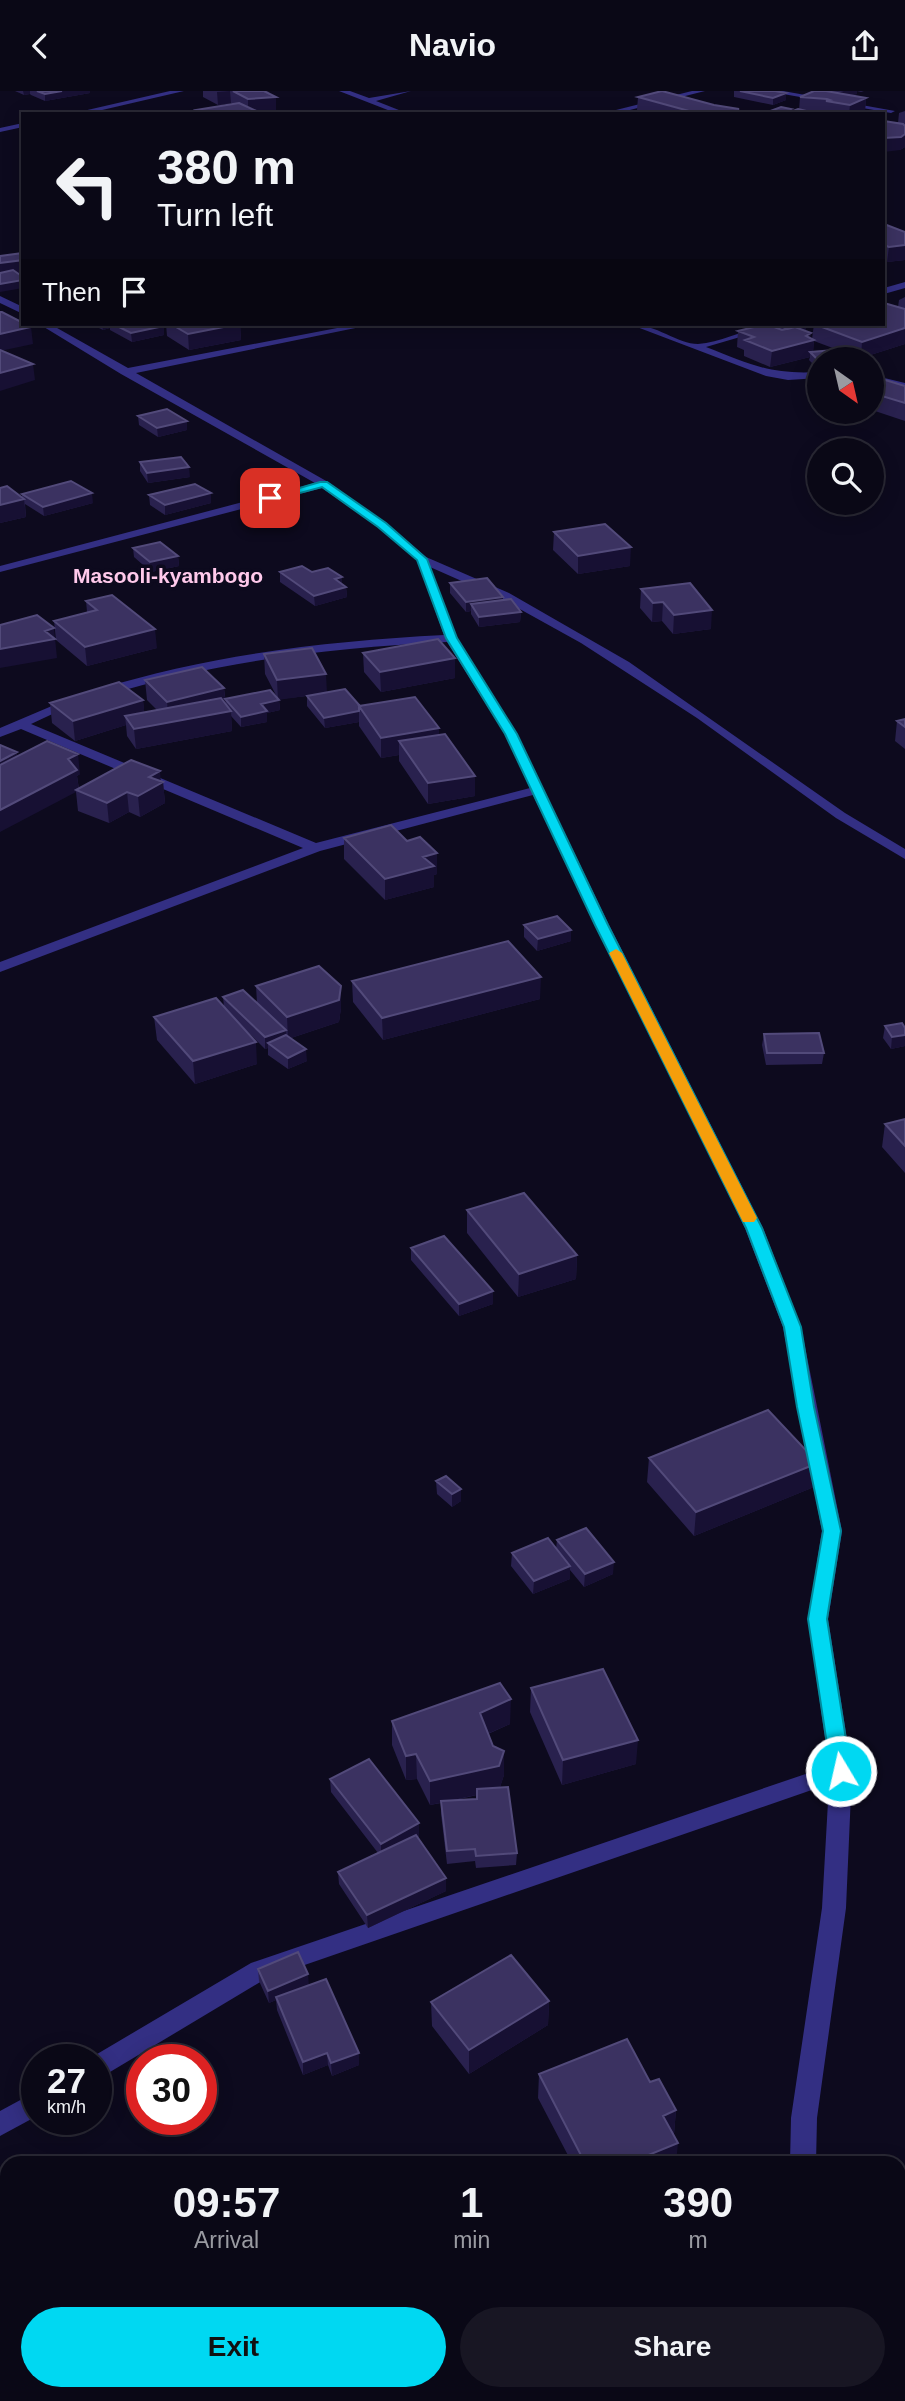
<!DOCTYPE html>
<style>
:root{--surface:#0a0816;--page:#181623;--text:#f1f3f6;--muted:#999aa1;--line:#2a2935;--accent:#00d8f2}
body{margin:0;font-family:Helvetica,sans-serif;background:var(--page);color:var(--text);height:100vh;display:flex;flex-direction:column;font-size:26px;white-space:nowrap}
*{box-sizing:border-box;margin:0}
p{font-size:23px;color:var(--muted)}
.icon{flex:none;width:38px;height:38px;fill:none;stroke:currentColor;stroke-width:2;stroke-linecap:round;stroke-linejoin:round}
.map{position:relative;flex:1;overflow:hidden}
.drawer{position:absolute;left:0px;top:2065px;width:906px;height:245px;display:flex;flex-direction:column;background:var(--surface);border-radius:21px 21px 0 0;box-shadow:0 4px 18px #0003,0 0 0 2px var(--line)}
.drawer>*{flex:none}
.banner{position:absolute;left:21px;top:21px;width:864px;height:214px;border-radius:0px;box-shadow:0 4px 18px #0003,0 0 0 2px var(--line);background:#0a0816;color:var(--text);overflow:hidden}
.needle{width:46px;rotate:146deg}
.tools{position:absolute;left:807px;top:256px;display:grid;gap:14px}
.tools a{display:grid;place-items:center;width:77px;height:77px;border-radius:50%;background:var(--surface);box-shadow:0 4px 18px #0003,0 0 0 2px var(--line);font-size:35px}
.speed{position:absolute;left:21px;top:1953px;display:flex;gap:14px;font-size:35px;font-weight:700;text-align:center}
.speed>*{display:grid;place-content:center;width:91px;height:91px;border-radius:50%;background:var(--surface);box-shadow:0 4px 18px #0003,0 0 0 2px var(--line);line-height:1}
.speed small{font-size:18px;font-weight:400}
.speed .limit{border:10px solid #d22;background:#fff;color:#111}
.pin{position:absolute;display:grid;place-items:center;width:60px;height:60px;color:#fff;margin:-30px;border-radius:14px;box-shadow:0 4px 10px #0006}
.me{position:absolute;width:77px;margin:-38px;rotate:351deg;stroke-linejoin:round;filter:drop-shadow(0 0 5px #0008)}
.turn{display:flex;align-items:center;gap:24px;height:147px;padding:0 21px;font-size:32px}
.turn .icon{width:91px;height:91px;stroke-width:2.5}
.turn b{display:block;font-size:49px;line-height:60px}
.then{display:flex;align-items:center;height:66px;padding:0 21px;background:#0003;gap:14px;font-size:26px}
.eta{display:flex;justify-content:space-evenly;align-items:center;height:119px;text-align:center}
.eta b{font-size:42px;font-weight:700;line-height:49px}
.primary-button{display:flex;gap:14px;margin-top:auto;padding:14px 21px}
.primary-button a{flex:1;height:80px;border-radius:42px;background:var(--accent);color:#111;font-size:28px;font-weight:700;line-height:80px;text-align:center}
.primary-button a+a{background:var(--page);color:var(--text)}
header{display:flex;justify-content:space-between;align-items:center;height:91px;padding:0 21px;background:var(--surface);font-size:32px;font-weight:700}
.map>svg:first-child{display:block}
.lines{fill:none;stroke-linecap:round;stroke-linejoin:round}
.street{fill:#332f83;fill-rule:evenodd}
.wall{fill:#29214e;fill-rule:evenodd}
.shaded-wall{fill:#171033}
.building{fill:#3b3261;stroke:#524a7a;stroke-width:2}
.route{fill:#00d8f2;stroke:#008c9d;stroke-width:2}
.slow{fill:#f59e0b}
.labels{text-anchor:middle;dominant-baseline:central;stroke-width:7;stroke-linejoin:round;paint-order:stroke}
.far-quarter-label{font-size:21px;font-weight:bold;fill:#ffc9eb;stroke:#0d0a1e}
</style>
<header><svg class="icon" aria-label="back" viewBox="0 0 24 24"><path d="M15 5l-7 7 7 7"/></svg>Navio<svg class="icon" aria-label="share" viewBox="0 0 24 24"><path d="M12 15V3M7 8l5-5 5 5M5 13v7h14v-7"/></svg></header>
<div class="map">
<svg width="905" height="2310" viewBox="0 0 905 2310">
<rect width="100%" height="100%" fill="#0d0a1e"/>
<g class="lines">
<!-- street -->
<path class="street" d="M 170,0 L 184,0 L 85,23 L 70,23 Z
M 339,0 L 350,0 L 369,7 L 411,0 L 376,10 L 409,23 L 398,23 Z
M 692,0 L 705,0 L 614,23 L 600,23 Z
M 766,0 L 783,0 L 895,20 L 891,22 Z
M 23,32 L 23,36 L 0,41 L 0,37 Z
M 905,191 L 905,197 L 884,203 L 884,197 Z
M 0,205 L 23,216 L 23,223 L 0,212 Z
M 39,233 L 50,233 L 128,277 L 358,233 L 375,233 L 136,282 L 328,391 L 386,432 L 426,466 L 509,502 L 629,571 L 845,722 L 905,758 L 905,768 L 836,727 L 697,627 L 581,552 L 500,507 L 430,476 L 457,547 L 517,643 L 609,834 L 763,1137 L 801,1236 L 842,1440 L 828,1528 L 852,1680 L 846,1817 L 817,2027 L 816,2072 L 790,2072 L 791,2027 L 822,1817 L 829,1693 L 267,1887 L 105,1984 L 96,1987 L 96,1969 L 87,1969 L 251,1872 L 829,1675 L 808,1528 L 822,1440 L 783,1236 L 745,1137 L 533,704 L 320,760 L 0,881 L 0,871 L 303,757 L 21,638 L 0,646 L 0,637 L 66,609 L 74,609 L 76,612 L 31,633 L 316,752 L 530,697 L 505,643 L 447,551 C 330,557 217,570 104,605 L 96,605 L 96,599 C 210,564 325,550 444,544 L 417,469 L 378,436 L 322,397 L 0,481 L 0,475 L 315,392 L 121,283 Z
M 629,233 C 654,232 678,253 698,253 C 726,251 754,233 784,233 L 706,256 C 750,273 770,284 819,281 L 819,287 L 788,289 L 766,285 Z
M 872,284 L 905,292 L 905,298 L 872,290 Z
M 37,2000 L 37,2025 L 0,2045 L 0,2020 Z
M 787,2303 L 815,2303 L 815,2310 L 787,2310 Z"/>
</g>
<!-- wall -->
<path class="wall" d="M 15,0 L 90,0 L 90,2 L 45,10 L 31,4 L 30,3 L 24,4 Z
M 203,0 L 268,0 L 276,19 L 257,20 L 263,23 L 196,23 L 196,19 L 233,13 L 231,12 L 218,14 L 203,6 Z
M 734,0 L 775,0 L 786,9 L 773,14 L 734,6 Z
M 813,0 L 864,0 L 861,1 L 857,0 L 857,3 L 852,4 L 866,7 L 865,20 L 859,23 L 825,23 L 825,22 L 804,20 L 819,23 L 762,23 L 781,16 L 791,18 L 791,21 L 799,19 L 800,6 Z
M 638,6 L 739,18 L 739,23 L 650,23 L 637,19 Z
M 905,20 L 905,56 L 900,59 L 898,32 L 899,22 Z
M 884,133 L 905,141 L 905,169 L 887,171 L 884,170 Z
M 905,206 L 905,253 L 861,267 L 852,264 L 855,268 L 819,268 L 819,279 L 809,269 L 810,266 L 770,276 L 744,265 L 744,259 L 737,256 L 738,240 L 775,236 L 775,233 L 806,233 L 806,240 L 810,247 L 812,248 L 814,233 L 898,216 L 899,209 ZM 814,250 L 838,259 L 813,260 Z
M 91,233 L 159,233 L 164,235 L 164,244 L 132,251 L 110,239 L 110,237 L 103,239 Z
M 161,233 L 240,233 L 241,249 L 189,259 L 167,245 L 166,233 Z
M 819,281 L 819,303 L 810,301 L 812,284 Z
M 872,285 L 905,295 L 905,330 L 872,319 Z
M 138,325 L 187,339 L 158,346 L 139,334 Z
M 140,371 L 190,386 L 148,392 L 140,380 Z
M 0,397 L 22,407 L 22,403 L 93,412 L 44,425 L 25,413 L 26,426 L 0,432 Z
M 149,404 L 211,412 L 165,424 L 150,414 Z
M 554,441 L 630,475 L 578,483 L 553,459 Z
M 133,457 L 178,465 L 179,475 L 151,481 L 134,466 Z
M 280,481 L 312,481 L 342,486 L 342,493 L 346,496 L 347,506 L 315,515 L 280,491 Z
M 450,492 L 503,509 L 521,521 L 520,531 L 479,536 L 471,523 L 471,520 L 466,521 L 450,502 Z
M 641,498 L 711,538 L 673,543 L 662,530 L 652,531 L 640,517 Z
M 86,510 L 157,557 L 87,575 L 56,549 L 54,530 L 87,521 Z
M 363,562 L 455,587 L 381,601 L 364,581 Z
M 264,563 L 326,583 L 326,601 L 360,615 L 439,643 L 475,685 L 475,705 L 428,713 L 399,670 L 399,664 L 381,667 L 359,635 L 359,631 L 325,637 L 307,615 L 307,605 L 279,608 L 280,619 L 267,622 L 267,631 L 241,636 L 231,625 L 232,640 L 136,658 L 127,645 L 126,634 L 75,650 L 52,632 L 50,612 L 143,609 L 144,621 L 157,619 L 147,609 L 145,589 L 224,597 L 226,613 L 225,608 L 277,606 L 265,583 Z
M 905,628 L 905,658 L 895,650 L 897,630 Z
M 17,665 L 80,683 L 77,685 L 79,698 L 161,690 L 163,691 L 165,712 L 140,726 L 129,721 L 109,732 L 78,720 L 76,701 Z
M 344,747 L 437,783 L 434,784 L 434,796 L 385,809 L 344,768 Z
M 524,834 L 571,839 L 571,850 L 537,860 L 524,846 Z
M 352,890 L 540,908 L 383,949 L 353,911 Z
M 256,895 L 341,895 L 341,917 L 339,931 L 291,947 L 307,970 L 288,978 L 268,964 L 268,957 L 265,958 L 237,930 L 257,973 L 195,993 L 157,949 L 154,926 L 224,916 L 223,906 L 257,912 Z
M 885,935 L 905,937 L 905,955 L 891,958 L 883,947 Z
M 764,943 L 824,962 L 822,973 L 766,974 L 762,954 Z
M 905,1028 L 905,1082 L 882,1056 L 885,1033 Z
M 467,1119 L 577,1164 L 576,1188 L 518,1206 L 467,1142 Z
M 411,1157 L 493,1200 L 493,1213 L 459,1225 L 411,1169 Z
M 649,1367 L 814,1396 L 694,1445 L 647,1391 Z
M 436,1390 L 461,1398 L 461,1410 L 452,1416 L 437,1403 Z
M 557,1449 L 613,1483 L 584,1496 L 570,1479 L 570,1488 L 533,1503 L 511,1475 L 512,1462 L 556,1458 Z
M 531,1597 L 636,1673 L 562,1694 L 530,1621 Z
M 392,1630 L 510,1633 L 488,1643 L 493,1655 L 504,1660 L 504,1684 L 500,1696 L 517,1762 L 516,1774 L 476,1777 L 475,1770 L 447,1773 L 441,1723 L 441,1712 L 430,1714 L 417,1688 L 406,1689 L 392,1654 ZM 477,1704 L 476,1708 L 451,1710 Z
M 330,1688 L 419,1745 L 418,1746 L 446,1800 L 368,1837 L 339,1793 L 338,1781 L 378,1762 L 331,1701 Z
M 258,1878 L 309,1894 L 359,1962 L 359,1974 L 332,1985 L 328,1974 L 303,1984 L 277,1919 L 276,1909 L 269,1912 L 259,1890 Z
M 549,1910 L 548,1934 L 469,1983 L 432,1935 L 431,1911 Z
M 539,1983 L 650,1991 L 676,2019 L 674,2043 L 677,2072 L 572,2072 L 538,2007 Z
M 399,2303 L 554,2303 L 557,2310 L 399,2310 Z"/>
<!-- shaded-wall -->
<path class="shaded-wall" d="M 23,0 L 30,0 L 30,3 L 24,4 Z
M 62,0 L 90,0 L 90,2 L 45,10 L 45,3 Z
M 230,0 L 231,12 L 218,14 L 217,1 Z
M 255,0 L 268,0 L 268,6 L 276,6 L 276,19 L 248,21 L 248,8 Z
M 844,0 L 857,0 L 857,3 L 837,9 L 838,2 Z
M 786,2 L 786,9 L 773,14 L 773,7 Z
M 866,7 L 865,20 L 859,23 L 849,23 L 850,14 Z
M 739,18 L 739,23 L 721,23 Z
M 905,43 L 905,56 L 900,59 L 884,61 L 884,47 Z
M 905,154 L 905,169 L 887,171 L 889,156 Z
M 23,169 L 23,183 L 19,180 L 20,185 L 0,188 L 0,172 Z
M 23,189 L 23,197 L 0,201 L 0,193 Z
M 102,233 L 110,233 L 110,237 L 103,239 Z
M 240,233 L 241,249 L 189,259 L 188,243 Z
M 806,233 L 806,242 L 789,238 Z
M 164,235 L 164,244 L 132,251 L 131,242 Z
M 31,236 L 33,253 L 0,260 L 0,243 Z
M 905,237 L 905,253 L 861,267 L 862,251 Z
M 811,242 L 810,250 L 814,249 L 813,263 L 810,261 L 810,266 L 770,276 L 772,260 Z
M 33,273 L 35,289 L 0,300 L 0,282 Z
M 187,330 L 187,339 L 158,346 L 157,337 Z
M 189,376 L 190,386 L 148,392 L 147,382 Z
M 92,402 L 93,412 L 44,425 L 43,416 Z
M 211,402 L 211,412 L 165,424 L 165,414 Z
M 24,408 L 26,426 L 0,432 L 0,414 Z
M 631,456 L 630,475 L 578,483 L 578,465 Z
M 178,465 L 179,475 L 151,481 L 150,471 Z
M 342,486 L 342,496 L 335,488 Z
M 346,496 L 347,506 L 315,515 L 314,505 Z
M 503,506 L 503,516 L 471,513 L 471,520 L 466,521 L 466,511 Z
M 663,511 L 662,530 L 652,531 L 653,512 Z
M 712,519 L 711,538 L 673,543 L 674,524 Z
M 521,521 L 520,531 L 479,536 L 479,526 Z
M 54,537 L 57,567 L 0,577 L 0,558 L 45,540 Z
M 155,538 L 157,557 L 87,575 L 85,556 Z
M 455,567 L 455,587 L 381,601 L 380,581 Z
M 326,583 L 327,602 L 278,609 L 277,589 Z
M 224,597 L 226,617 L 169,631 L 167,611 Z
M 143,609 L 145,628 L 125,625 L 126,634 L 75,650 L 73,630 Z
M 279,609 L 280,619 L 267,622 L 267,631 L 241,636 L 241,626 L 261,613 Z
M 231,620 L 232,640 L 136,658 L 134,638 Z
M 359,620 L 359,631 L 325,637 L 324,627 Z
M 439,637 L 439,658 L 399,650 L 399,664 L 381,667 L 381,647 Z
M 17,661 L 19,681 L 0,692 L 0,670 Z
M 78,663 L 80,683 L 77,685 L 79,700 L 76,699 L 76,701 L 0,741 L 0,719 L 68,668 Z
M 160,680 L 161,692 L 163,691 L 165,712 L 140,726 L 138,705 L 149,686 Z
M 475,685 L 475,705 L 428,713 L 428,692 Z
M 127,701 L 129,721 L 109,732 L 107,712 Z
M 437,762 L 437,783 L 434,784 L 434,796 L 385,809 L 385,788 L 423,766 Z
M 571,839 L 571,850 L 537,860 L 538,848 Z
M 541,886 L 540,908 L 383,949 L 382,927 Z
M 341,895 L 341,917 L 339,931 L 288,948 L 287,926 Z
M 286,939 L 287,951 L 268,952 L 268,957 L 265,958 L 265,946 Z
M 905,944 L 905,955 L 891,958 L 892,946 Z
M 256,951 L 257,973 L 195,993 L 193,970 Z
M 306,958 L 307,970 L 288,978 L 288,967 Z
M 577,1164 L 576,1188 L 518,1206 L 519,1183 Z
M 493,1200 L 493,1213 L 459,1225 L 459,1213 Z
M 818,1372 L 814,1396 L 694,1445 L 696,1421 Z
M 461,1398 L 461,1410 L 452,1416 L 452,1403 Z
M 614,1471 L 613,1483 L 584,1496 L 585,1483 Z
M 570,1475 L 570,1488 L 533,1503 L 534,1490 Z
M 511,1608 L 510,1633 L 480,1646 L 480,1622 Z
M 638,1649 L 636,1673 L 562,1694 L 563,1669 Z
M 504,1660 L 504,1684 L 499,1699 L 430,1714 L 430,1690 Z
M 416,1663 L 417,1688 L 406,1689 L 406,1665 Z
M 419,1732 L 419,1745 L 381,1766 L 381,1753 Z
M 446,1787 L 446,1800 L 368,1837 L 367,1824 Z
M 308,1883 L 309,1895 L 276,1906 L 276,1909 L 269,1912 L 268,1900 Z
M 549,1910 L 548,1934 L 469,1983 L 469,1959 Z
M 327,1962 L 328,1974 L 303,1984 L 303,1971 Z
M 359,1962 L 359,1974 L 332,1985 L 331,1972 Z
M 676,2019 L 674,2043 L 663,2025 Z
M 678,2052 L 676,2072 L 629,2072 Z"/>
<!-- building -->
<path class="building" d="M 37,0 L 62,0 L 45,3 Z
M 233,0 L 264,0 L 276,6 L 248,8 Z
M 662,0 L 714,14 L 739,18 L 721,23 L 700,23 L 638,6 Z
M 740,0 L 775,0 L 786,2 L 773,7 Z
M 814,0 L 826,0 L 866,7 L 850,14 L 826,10 L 830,9 L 827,8 L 800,6 Z
M 239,12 L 263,23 L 204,23 L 196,19 Z
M 781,16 L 791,18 L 778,23 L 762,23 Z
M 798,18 L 819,23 L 785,23 Z
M 416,20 L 423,23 L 395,23 Z
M 884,30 L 903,33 L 905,35 L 905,43 L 901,46 L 884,47 Z
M 884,133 L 905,141 L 905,154 L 889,156 L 884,154 Z
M 23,162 L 23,169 L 0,172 L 0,165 Z
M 13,179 L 23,186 L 23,189 L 0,193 L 0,182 Z
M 884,212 L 905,218 L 905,237 L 862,251 L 814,233 L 884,233 Z
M 0,221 L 2,221 L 31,236 L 0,243 Z
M 113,233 L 159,233 L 164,235 L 131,242 Z
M 171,233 L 239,233 L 188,243 Z
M 766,233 L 782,239 L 795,236 L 811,242 L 806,245 L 814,249 L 772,260 L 745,249 L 754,246 L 738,240 Z
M 775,233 L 806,233 L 788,238 Z
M 846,258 L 856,267 L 819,268 L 819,270 L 810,261 Z
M 0,259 L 33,273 L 0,282 Z
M 819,281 L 819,286 L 812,284 Z
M 872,285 L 905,295 L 905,312 L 872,302 Z
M 167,318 L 187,330 L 157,337 L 138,325 Z
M 181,366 L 189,376 L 147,382 L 140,371 Z
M 71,390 L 92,402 L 43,416 L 22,403 Z
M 195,393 L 211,402 L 165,414 L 149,404 Z
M 7,395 L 24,408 L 0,414 L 0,397 Z
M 605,433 L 631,456 L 578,465 L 554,441 Z
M 160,451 L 178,465 L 150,471 L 133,457 Z
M 302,475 L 312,481 L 328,477 L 342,486 L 335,488 L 346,496 L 314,505 L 280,481 Z
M 487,487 L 503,506 L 466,511 L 450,492 Z
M 690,492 L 712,519 L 674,524 L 663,511 L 653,512 L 641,498 Z
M 112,504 L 155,538 L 85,556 L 54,530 L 97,519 L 86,510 Z
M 511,508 L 521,521 L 479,526 L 471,513 Z
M 37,524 L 54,537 L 45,540 L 55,548 L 0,558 L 0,534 Z
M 438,548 L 455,567 L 380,581 L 363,562 Z
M 312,557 L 326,583 L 277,589 L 264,563 Z
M 202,576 L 224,597 L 167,611 L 145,589 Z
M 119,591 L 143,609 L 73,630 L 50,612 Z
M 345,598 L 360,615 L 359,615 L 359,620 L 324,627 L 307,605 Z
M 270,599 L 279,609 L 261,613 L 267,620 L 241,626 L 225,608 Z
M 415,606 L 439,637 L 381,647 L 359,615 Z
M 221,607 L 231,620 L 134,638 L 125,625 Z
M 905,628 L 905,636 L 897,630 Z
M 445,643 L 475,685 L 428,692 L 399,650 Z
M 47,650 L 78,663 L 68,668 L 77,679 L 0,719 L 0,674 Z
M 0,654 L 17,661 L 0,670 Z
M 131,669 L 160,680 L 149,686 L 163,691 L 138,705 L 127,701 L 107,712 L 76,699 Z
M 391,734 L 407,750 L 420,746 L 437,762 L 423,766 L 434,775 L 385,788 L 344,747 Z
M 557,825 L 571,839 L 538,848 L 524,834 Z
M 508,850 L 541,886 L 382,927 L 352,890 Z
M 319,875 L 341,895 L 339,909 L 287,926 L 256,895 Z
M 243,899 L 286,939 L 265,946 L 223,906 Z
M 216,907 L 256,951 L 193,970 L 154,926 Z
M 902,932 L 905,937 L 905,944 L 892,946 L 885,935 Z
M 819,942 L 824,962 L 767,962 L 764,943 Z
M 286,944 L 306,958 L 288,967 L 268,952 Z
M 905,1028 L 905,1055 L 885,1033 Z
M 524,1102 L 577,1164 L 519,1183 L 467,1119 Z
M 444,1145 L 493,1200 L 459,1213 L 411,1157 Z
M 768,1319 L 818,1372 L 696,1421 L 649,1367 Z
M 446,1385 L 461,1398 L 452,1403 L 436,1390 Z
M 586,1437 L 614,1471 L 585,1483 L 557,1449 Z
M 548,1447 L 570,1475 L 534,1490 L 512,1462 Z
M 603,1578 L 638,1649 L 563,1669 L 531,1597 Z
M 500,1592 L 511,1608 L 480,1622 L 493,1655 L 504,1660 L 499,1675 L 430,1690 L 416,1663 L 406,1665 L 392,1630 Z
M 369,1668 L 419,1732 L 381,1753 L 330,1688 Z
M 508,1696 L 517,1762 L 476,1765 L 475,1758 L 447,1760 L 441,1710 L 477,1708 L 477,1698 Z
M 416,1744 L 446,1787 L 367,1824 L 338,1781 Z
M 298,1861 L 308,1883 L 268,1900 L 258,1878 Z
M 511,1864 L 549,1910 L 469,1959 L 431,1911 Z
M 326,1888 L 359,1962 L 331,1972 L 327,1962 L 303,1971 L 276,1906 Z
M 627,1948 L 650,1991 L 659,1988 L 676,2019 L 663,2025 L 678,2052 L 629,2072 L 585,2072 L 539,1983 Z
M 675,2066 L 677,2072 L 658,2072 Z
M 407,2303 L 554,2303 L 557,2310 L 410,2310 Z"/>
<!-- route -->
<path class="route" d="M 320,391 L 327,391 L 386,432 L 427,468 L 457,547 L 517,643 L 608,834 L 762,1137 L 801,1236 L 814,1316 L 841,1440 L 827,1528 L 851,1680 L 848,1685 L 841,1688 L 834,1685 L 831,1680 L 808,1528 L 823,1440 L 797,1316 L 784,1236 L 746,1137 L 595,834 L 505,643 L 446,547 L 417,469 L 378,436 L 322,396 L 270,410 L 265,407 Z"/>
<!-- slow -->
<path class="slow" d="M 616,858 L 622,862 L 757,1127 L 754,1131 L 743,1131 L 741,1127 L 609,862 Z"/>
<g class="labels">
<!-- far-quarter labels -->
<g class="far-quarter-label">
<text x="168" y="484">Masooli-kyambogo</text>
</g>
</g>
</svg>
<div class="tools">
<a><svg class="needle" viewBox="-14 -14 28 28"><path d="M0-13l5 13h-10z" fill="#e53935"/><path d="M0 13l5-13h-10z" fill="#999aa1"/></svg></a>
<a><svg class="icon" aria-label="search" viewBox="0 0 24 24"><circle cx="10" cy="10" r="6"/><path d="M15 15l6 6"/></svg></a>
</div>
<div class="speed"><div>27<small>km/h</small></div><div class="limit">30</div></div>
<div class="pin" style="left:270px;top:407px;background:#d93025"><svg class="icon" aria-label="arrive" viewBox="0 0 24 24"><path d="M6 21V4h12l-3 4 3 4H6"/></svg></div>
<svg class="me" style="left:841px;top:1680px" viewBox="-20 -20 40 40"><circle r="17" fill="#00d8f2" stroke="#fff" stroke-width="3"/><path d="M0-11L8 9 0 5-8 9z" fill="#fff"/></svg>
<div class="banner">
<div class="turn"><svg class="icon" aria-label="left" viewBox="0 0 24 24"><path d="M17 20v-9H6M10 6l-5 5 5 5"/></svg><div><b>380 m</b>Turn left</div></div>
<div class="then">Then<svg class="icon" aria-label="arrive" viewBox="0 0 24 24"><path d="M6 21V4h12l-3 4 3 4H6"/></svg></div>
</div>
<section class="drawer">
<div class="eta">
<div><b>09:57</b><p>Arrival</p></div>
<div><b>1</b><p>min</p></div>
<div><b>390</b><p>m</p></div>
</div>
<div class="primary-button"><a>Exit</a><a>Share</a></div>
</section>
</div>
